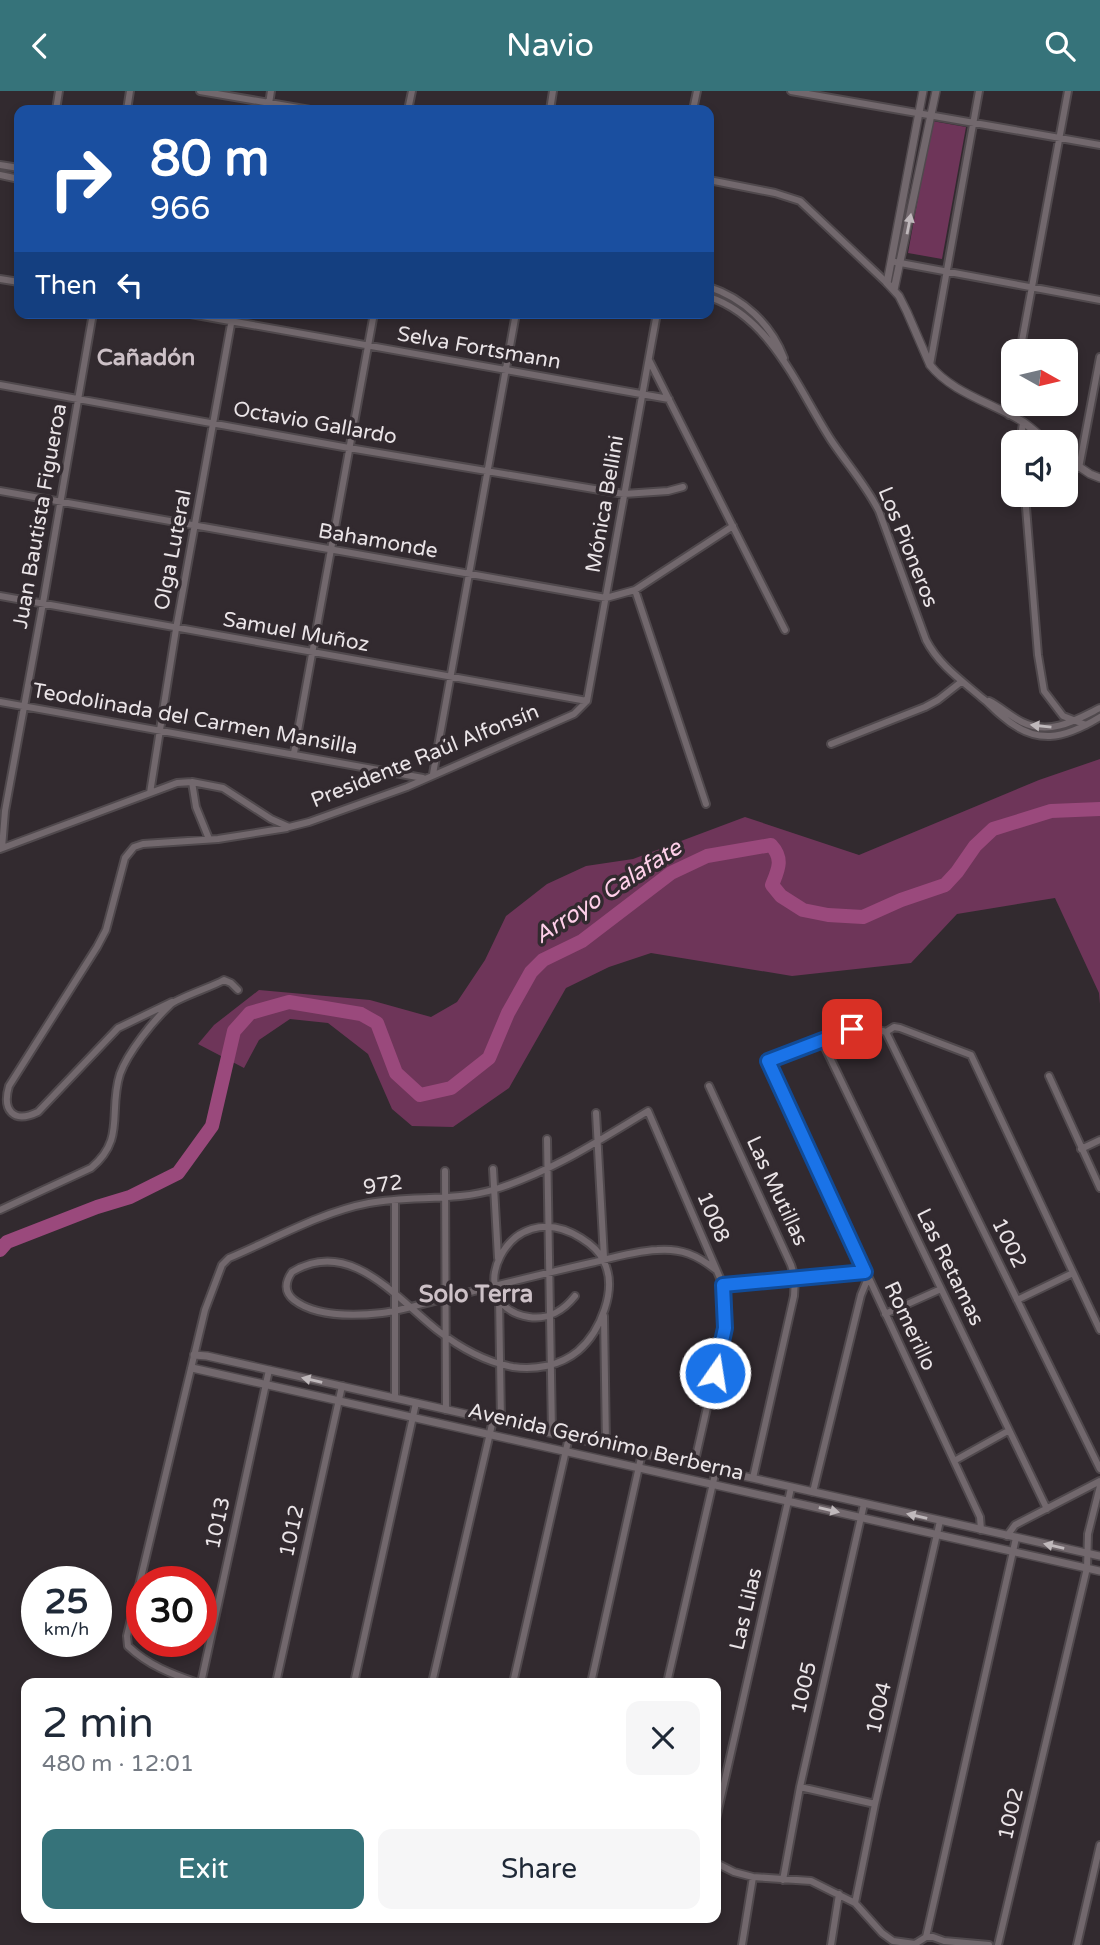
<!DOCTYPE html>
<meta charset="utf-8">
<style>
:root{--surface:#fff;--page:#f6f6f7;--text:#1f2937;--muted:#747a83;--accent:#36737a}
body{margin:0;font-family:"Varela Round",sans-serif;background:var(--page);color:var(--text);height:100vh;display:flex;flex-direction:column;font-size:26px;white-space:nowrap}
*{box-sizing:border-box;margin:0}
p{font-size:23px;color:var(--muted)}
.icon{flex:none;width:38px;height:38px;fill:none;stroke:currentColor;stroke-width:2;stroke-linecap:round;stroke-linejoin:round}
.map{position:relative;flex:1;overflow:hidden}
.panel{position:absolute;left:21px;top:1587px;width:700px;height:245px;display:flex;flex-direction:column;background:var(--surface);border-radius:14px;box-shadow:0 4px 10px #0003}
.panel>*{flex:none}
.top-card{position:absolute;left:14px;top:14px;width:700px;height:214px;border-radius:14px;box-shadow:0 4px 10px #0003;background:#1a4fa0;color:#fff;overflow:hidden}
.needle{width:46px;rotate:98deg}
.buttons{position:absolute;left:1001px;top:248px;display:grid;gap:14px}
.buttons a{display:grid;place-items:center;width:77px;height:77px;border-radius:14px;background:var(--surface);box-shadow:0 4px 10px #0003;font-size:35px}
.speed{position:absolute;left:21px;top:1475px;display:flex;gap:14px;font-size:35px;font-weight:700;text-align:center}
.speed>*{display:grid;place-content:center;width:91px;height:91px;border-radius:50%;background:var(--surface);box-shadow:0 4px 10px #0003;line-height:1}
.speed small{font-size:18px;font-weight:400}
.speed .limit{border:10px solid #d22;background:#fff;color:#111}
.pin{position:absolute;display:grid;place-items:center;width:60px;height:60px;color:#fff;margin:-30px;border-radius:14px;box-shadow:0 4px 10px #0006}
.me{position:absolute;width:77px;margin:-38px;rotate:13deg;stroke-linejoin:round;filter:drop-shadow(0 0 5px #0008)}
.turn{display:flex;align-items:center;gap:24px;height:147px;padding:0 21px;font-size:32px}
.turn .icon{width:91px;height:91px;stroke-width:2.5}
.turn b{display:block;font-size:49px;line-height:60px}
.then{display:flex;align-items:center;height:66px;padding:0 21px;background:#0003;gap:14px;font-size:26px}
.round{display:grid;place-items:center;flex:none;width:74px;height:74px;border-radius:14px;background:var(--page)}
.summary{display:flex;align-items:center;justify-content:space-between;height:119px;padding:0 21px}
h1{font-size:42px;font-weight:600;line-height:52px}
.primary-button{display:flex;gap:14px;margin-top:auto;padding:14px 21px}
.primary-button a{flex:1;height:80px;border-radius:14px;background:var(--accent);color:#fff;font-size:28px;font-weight:600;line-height:80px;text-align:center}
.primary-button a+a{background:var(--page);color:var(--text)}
header{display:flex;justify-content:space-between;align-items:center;height:91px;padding:0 21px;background:var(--accent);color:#fff;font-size:32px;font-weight:600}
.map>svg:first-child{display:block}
.green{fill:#6e3559}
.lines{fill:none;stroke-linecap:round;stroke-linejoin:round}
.river{stroke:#9a497c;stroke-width:14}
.minor-casing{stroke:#50494d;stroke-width:10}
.tertiary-casing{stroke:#50494d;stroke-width:10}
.minor{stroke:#72686d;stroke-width:6}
.tertiary{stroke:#72686d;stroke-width:7}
.oneway{fill:#c0b9bc}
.route-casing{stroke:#114b97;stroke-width:18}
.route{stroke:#1a73e8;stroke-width:12}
.labels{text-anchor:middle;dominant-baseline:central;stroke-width:7;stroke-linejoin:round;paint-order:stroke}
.street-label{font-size:21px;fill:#eae4e7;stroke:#322a2f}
.neighbourhood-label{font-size:23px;font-weight:bold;fill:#cdc1c7;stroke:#322a2f}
.water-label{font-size:23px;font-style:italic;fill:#ffd0ea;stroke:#322a2f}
.quarter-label{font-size:24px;font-weight:bold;fill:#cdc1c7;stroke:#322a2f}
</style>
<header><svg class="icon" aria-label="back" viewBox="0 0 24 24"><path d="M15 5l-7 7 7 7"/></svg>Navio<svg class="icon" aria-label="search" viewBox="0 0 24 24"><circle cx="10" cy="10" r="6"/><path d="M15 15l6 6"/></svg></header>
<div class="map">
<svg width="1100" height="1854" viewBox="0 0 1100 1854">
<rect width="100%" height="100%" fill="#322a2f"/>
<!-- green -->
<path class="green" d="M 932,30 L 966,36 L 942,168 L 908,162 Z
M 1100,668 L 1100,913 L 1099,902 L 1055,807 L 957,823 L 911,872 L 792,885 L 651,862 L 609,876 L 566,897 L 509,997 L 453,1036 L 412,1035 L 392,1018 L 368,963 L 328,932 L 290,928 L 259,949 L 244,977 L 198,953 L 214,934 L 259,899 L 370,909 L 431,926 L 457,911 L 485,869 L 506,825 L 547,793 L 586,775 L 633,768 L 745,726 L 859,764 L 1039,689 Z"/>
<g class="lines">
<!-- river -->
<path class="river" d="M 0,1159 L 7,1151 L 97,1116 L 130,1106 L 178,1082 L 212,1035 L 234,940 L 250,922 L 289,911 L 361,923 L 377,932 L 396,982 L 420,1004 L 451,997 L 489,967 L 508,922 L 531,881 L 543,869 L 582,850 L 671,782 L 707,765 L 771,754 C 784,768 778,779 772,794 L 781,805 L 803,819 L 828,824 L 863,826 L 901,809 L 945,794 L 957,781 L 975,755 L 993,738 L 1051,720 L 1100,718"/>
<!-- minor casing -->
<g class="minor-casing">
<path id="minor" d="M 200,0 L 310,19
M 791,0 L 1100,54
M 56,19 L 59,0
M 127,19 L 130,0
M 268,19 L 271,0
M 408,19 L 412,0
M 550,19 L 553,0
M 693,19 L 697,0
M 0,74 L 19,77
M 0,84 L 19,88
M 709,89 L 775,102 L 800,110 L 887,192
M 895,171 L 1100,209
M 0,188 L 19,191
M 709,196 C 743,207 771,233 784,267
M 709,206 C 771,226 798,298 831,349 C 847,373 866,394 879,420 L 926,549 C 939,574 961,589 982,607 C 989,612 995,620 1002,625 C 1036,655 1064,648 1100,626
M 185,222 L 669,308
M 1020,261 L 1068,0
M 649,269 L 785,539
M 930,274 L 979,0
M 0,294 L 349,357 L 624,403 L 668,400 L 683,396
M 1009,324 L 1013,298
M 1020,352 L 1023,332
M 1079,377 L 1100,266
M 0,400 L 606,507 L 635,499 L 733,435
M 1025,404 L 1038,564 L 1044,600 L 1063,625 L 1086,634
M 635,499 L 706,713
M 0,505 L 587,610
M 989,610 C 1001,616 1010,625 1022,631 C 1050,645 1076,629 1100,617
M 0,611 L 423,687
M 831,653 L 925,616 L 938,609 L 961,591
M 294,662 L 374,222
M 433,683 L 516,222
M 192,691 L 196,716 L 209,748
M 150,702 L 176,538 L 233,222
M 2,757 L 5,720 L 43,512 L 93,222
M 0,758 L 177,692 L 192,691 L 223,697 L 271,728 L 289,736 L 309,731 L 407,696 L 574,623 L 587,610 L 657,222
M 172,911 L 118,937 L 38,1021 C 13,1033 2,1019 9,995 L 97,856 L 106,839 L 125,767 L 134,756 L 143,753 L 218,748 L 287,737
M 886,941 L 1100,1378
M 822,950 L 1047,1418
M 1049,985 L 1100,1097
M 709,995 L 791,1174 L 795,1187 L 794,1205 L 753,1387
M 596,1022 L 604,1167
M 547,1048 L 552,1342
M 1081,1058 L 1100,1049
M 493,1078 L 498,1167
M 445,1080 L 446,1319
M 0,1119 L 91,1077 C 126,1048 108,1021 120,983 C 128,961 153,930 170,914 C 177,907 212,896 224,889 L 231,892 L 238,899
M 723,1194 L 865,1181
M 575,1205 C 564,1219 548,1229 529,1226 C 458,1215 507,1100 581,1147 C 589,1152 599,1160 603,1169 C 619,1197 600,1241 578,1260 C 560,1275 535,1279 513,1276 C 485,1271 459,1256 437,1239 C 396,1207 350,1146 292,1181 C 285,1191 284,1201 294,1209 C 316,1226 356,1225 382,1222 C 405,1219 427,1211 450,1206 C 498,1194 546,1182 595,1171 C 615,1166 636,1160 657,1159 C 681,1157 697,1164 716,1179
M 499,1206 L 501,1331
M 1017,1209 L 1073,1182
M 885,1223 L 941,1198
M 604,1225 L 606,1354
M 395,1307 L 395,1109
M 954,1370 L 1008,1340
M 813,1401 L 861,1204 L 868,1187
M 981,1439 L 980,1426 L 768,970 L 864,935 L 886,941 L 894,936 L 900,937 L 971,964 L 1100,1239
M 1007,1445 L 1015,1434 L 1100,1390
M 198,1592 C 171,1583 148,1574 128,1555 L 127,1545 L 205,1219 L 222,1174 L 229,1167 C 274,1148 321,1121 369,1112 C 411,1104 455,1111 496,1098 C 553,1080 598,1050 648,1020 L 723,1194 L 725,1237 L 694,1374
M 201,1592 L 269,1279
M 276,1592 L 342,1295
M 354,1592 L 416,1312
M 432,1592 L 493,1329
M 513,1592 L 569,1346
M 591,1592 L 642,1362
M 667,1592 L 716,1379
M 800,1696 L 875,1713
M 716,1728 L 791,1397
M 716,1772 L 734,1781 L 753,1786 L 811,1790 L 855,1812 L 882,1842 L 893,1850 L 915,1853 L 926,1846 L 933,1846 L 944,1850 L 989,1854
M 783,1789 L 800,1696 L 864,1413
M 855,1812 L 875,1713 L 940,1430
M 926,1846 L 1016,1447
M 742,1854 L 753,1786
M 831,1854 L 839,1803
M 998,1854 L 1087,1477 L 1088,1443 L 1100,1395
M 1077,1854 L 1100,1754"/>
</g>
<!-- tertiary casing -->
<g class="tertiary-casing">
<path id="tertiary" d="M 923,0 L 887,192 L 899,205 L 907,221 L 930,274 C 952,302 993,312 1023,331 C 1032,337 1040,345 1049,352
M 894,199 L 936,0
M 1066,367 L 1090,383 L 1100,387
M 194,1264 L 207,1265 L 1100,1465
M 192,1277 L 1100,1480"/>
</g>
<!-- minor -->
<use href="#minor" class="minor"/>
<!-- tertiary -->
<use href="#tertiary" class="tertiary"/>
</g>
<!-- one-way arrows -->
<defs><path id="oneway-solid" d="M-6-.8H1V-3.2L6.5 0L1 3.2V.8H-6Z" transform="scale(1.75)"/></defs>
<g class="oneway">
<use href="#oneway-solid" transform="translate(909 133) rotate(-79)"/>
<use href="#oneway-solid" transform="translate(1041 635) rotate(-174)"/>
<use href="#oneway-solid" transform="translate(312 1289) rotate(-167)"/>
<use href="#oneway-solid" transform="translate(829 1419) rotate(13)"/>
<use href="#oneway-solid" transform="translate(917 1425) rotate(-167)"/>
<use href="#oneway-solid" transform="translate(1054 1455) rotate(-167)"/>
</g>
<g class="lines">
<!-- route casing -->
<g class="route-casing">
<path id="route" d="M 715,1282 L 725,1237 L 723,1194 L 865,1181 L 768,970 L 852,938"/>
</g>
<!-- route -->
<use href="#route" class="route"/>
</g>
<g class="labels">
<!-- street labels -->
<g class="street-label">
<text transform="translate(479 257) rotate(10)">Selva Fortsmann</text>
<text transform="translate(315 332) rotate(10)">Octavio Gallardo</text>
<text transform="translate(605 413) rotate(-80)">Mónica Bellini</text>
<text transform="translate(40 425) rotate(-80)">Juan Bautista Figueroa</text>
<text transform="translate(378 450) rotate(10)">Bahamonde</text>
<text transform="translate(908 456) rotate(68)">Los Pioneros</text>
<text transform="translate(173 459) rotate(-79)">Olga Luteral</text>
<text transform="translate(296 541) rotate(10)">Samuel Muñoz</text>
<text transform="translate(195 628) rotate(10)">Teodolinada del Carmen Mansilla</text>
<text transform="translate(425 665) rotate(-22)">Presidente Raúl Alfonsín</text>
<text transform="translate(383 1094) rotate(-8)">972</text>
<text transform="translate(777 1100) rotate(65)">Las Mutillas</text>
<text transform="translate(713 1126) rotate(67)">1008</text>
<text transform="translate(1009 1152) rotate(64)">1002</text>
<text transform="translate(950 1176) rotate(64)">Las Retamas</text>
<text transform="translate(910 1235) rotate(65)">Romerillo</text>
<text transform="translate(606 1351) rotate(13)">Avenida Gerónimo Berberna</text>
<text transform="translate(218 1432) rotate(-78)">1013</text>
<text transform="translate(292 1440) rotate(-78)">1012</text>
<text transform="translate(746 1518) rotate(-77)">Las Lilas</text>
<text transform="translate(804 1597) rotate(-77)">1005</text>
<text transform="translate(879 1617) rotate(-77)">1004</text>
<text transform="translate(1011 1723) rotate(-77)">1002</text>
</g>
<!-- neighbourhood labels -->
<g class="neighbourhood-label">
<text x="146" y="267">Cañadón</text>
</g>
<!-- water labels -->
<g class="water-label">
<text transform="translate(608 801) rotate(-33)">Arroyo Calafate</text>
</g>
<!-- quarter labels -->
<g class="quarter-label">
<text x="476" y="1203">Solo Terra</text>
</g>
</g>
</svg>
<div class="buttons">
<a><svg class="needle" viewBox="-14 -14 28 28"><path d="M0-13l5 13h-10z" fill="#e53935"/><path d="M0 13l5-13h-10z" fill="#747a83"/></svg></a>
<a><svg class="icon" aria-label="sound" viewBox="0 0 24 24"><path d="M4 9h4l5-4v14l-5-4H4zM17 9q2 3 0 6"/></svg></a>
</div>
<div class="speed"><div>25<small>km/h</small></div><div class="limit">30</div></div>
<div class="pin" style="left:852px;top:938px;background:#d93025"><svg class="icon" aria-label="arrive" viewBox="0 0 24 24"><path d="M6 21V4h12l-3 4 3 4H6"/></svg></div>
<svg class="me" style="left:715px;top:1282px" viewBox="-20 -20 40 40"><circle r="17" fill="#1a73e8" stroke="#fff" stroke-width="3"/><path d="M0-11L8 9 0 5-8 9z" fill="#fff"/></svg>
<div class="top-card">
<div class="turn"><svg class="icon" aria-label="right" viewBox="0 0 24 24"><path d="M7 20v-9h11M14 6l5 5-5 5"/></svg><div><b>80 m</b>966</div></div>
<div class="then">Then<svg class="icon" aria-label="left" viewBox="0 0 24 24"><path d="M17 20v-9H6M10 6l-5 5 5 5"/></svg></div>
</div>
<section class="panel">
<div class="summary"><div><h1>2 min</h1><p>480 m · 12:01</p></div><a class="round"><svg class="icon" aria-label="close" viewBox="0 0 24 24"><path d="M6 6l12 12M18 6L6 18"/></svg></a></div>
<div class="primary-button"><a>Exit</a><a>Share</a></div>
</section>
</div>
